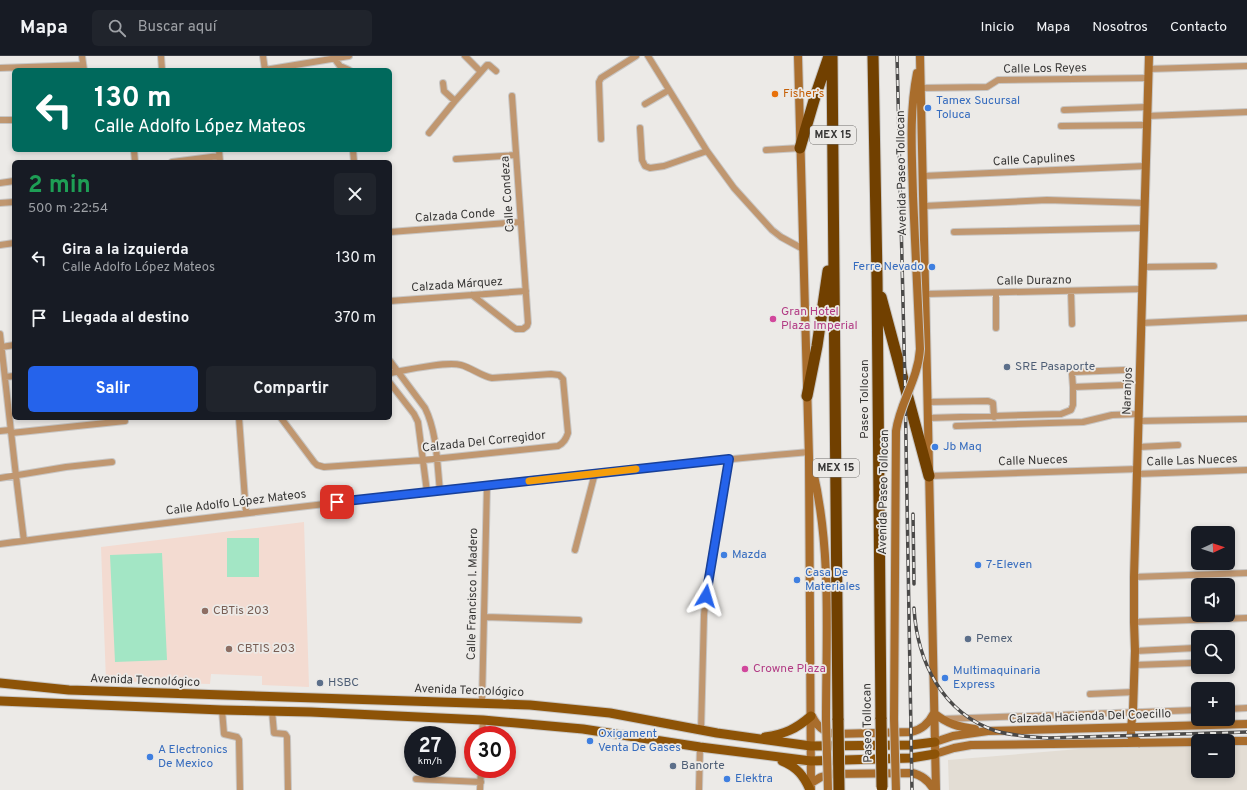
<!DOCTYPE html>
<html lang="es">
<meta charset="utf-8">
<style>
:root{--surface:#171b24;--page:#20242c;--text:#f1f3f6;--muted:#9ea1a6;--line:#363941;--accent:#2563eb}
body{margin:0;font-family:Overpass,sans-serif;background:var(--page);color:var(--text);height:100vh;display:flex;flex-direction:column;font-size:15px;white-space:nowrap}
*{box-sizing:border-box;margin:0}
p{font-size:13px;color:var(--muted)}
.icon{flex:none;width:22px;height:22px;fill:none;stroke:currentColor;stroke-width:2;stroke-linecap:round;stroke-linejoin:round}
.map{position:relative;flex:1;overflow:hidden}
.details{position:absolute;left:12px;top:104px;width:380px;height:260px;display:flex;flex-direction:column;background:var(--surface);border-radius:6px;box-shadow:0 2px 6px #0003}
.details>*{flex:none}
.hud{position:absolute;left:12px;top:12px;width:380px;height:84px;border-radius:6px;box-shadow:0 2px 6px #0003;background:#00695c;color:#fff;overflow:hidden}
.needle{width:26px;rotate:87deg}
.tools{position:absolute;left:1191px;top:470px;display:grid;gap:8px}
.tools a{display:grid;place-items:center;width:44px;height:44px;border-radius:6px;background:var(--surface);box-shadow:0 2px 6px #0003;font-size:20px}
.speed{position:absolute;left:404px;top:670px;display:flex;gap:8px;font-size:20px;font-weight:700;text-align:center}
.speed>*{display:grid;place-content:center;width:52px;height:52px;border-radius:50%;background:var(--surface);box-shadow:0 2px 6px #0003;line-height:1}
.speed small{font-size:10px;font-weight:400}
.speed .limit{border:6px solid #d22;background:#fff;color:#111}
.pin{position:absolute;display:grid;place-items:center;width:34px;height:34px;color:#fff;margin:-17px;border-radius:8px;box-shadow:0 2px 6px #0006}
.me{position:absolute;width:44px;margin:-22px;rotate:7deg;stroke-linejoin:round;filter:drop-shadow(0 0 3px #0008)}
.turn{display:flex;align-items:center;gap:14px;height:84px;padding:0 16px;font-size:18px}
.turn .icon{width:52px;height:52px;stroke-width:2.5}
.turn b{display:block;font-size:28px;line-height:34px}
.round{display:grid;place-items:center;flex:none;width:42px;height:42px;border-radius:6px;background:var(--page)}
.summary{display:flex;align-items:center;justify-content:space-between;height:68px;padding:0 16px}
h1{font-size:24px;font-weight:700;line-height:30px;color:#1e9e55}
.cta{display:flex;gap:8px;margin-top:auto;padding:8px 16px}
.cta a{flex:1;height:46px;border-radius:6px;background:var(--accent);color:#fff;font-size:16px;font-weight:700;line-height:46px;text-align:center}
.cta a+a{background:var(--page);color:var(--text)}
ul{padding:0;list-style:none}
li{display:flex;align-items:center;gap:12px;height:60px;padding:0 16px}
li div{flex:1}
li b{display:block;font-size:15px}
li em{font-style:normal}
header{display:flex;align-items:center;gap:24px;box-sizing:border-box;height:56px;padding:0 20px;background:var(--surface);border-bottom:1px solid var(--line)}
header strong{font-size:19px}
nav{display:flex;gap:22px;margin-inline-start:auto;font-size:14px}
.search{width:280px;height:36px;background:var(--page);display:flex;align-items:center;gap:10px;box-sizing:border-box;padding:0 14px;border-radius:6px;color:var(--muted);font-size:15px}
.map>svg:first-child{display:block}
.built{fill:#e3ddd4;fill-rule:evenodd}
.education{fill:#f3dbd1}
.green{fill:#a3e6c5}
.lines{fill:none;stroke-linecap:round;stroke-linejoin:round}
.street-casing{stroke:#c8c6c4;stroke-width:8}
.secondary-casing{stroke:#c8c6c4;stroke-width:10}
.primary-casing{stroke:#c8c6c4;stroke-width:11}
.highway-casing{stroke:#c8c6c4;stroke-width:13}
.street{stroke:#c09770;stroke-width:6}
.secondary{stroke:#a96d2c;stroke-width:8}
.primary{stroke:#8d5307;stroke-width:9}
.highway{stroke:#714000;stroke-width:11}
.rail-casing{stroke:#4a4948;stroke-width:3.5}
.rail{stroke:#eceae7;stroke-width:2;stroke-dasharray:6;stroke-linecap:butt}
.secondary-bridge-casing{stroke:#c8c6c4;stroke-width:10;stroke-linecap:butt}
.highway-bridge-casing{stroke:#c8c6c4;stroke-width:13;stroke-linecap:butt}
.secondary-bridge{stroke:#a96d2c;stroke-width:8}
.highway-bridge{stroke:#714000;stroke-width:11}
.route-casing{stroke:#184099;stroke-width:10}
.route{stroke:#2563eb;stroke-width:7}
.slow{stroke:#f59e0b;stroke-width:7}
.food-dot{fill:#e8710a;stroke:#eceae7;stroke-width:1.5}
.shop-dot{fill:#3f7fe0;stroke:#eceae7;stroke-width:1.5}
.hotel-dot{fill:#d1479c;stroke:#eceae7;stroke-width:1.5}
.service-dot{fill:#5c6f8a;stroke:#eceae7;stroke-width:1.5}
.education-dot{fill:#8d6e63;stroke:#eceae7;stroke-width:1.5}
.labels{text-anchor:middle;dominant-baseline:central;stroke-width:3.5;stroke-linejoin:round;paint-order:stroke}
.shield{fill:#eceae7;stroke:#6e6d6b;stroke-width:1}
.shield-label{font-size:11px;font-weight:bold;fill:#383736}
.street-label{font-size:12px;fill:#383736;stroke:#eceae7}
.food-label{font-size:12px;fill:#c56008;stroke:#eceae7;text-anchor:start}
.shop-label{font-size:12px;fill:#366cbe;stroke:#eceae7;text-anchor:start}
.hotel-label{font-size:12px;fill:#b23c85;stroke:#eceae7;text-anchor:start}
.service-label{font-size:12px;fill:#4e5e75;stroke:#eceae7;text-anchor:start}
.education-label{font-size:12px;fill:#785e54;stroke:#eceae7;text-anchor:start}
</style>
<header>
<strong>Mapa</strong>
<div class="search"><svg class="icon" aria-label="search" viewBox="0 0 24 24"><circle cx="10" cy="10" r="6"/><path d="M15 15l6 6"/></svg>Buscar aquí</div>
<nav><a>Inicio</a><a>Mapa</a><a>Nosotros</a><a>Contacto</a></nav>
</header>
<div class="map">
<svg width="1247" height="734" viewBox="0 0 1247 734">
<rect width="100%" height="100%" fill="#eceae7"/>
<!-- built -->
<path class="built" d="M 1247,679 L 1247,734 L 949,734 L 948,704 ZM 1198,685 L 1228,685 L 1228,715 L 1198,715 Z"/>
<!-- education -->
<path class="education" d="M 304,466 L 309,631 L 262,629 L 262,620 L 211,618 L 210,628 L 106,625 L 101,491 Z"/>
<!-- green -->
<path class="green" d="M 227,482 L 259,482 L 259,521 L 227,521 Z
M 162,497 L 167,604 L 115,606 L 110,499 Z"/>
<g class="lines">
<!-- street casing -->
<g class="street-casing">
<path id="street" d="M 82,0 L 84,14
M 161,0 L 162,14
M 263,0 L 265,14
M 465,0 L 481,16
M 648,0 L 707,95 L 734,132 L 772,174 L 781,181 L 803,193
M 334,2 L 340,10 L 349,14
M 0,12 L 83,9
M 1148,13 L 1247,10
M 265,14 L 349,0
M 443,27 L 444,35 L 455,45
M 921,32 L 987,31 L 998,24 L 1148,22
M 645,48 L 669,34
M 1064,54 L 1147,51
M 1147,60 L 1247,56
M 0,64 L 14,64
M 1061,70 L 1147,69
M 640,72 L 642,104 L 645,110 L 650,112 L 664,110 L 707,95
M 429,77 L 455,45 L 487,9 L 489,9 L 496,15
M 601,83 L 599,26 L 601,22 L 636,0
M 134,94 L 135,106
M 219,94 L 220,106
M 353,94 L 354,106
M 766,94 L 800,92
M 456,103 L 516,99
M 172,106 L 219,100
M 923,120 L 1146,110
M 0,127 L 14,125
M 0,147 L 14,146
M 924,150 L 1047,144 L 1145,147
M 390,176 L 521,166
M 954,176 L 1143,172
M 0,189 L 14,187
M 1143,211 L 1214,210
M 1071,235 L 1072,268
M 996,237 L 996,272
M 926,238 L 1142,233
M 472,239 L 513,271 L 516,273 L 523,273 L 527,270 L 528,267 L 512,40
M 390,245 L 526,235
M 1142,267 L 1247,262
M 0,278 L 16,420 L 24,485
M 2,291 L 14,289
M 390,305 L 425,352 C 437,376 437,407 440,435
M 5,321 L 14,320
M 390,327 L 414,358 L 418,366 L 427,436
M 1073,331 L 1072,318 L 1074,316 L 1125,314
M 928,346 L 988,345 L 993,347 L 994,361
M 239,362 L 246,457
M 281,362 L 314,406 L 317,409 L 324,411 L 424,404 L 558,390 C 564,387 566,383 568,377 L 563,323 L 559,319 L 551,318 L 492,322 C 481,320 472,312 461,309 C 446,305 407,314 390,317
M 928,362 L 1061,358 L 1071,354 L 1073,349 L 1073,331 L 1126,329
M 1139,365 L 1247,363
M 956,370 L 1083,366 L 1112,359 L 1139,358
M 0,375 L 10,374
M 11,377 L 125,365
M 1139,391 L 1178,389
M 1137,418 L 1247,414
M 929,420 L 1138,413
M 0,422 L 66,411 L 112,406
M 0,488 C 150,468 300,451 451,433 C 570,420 689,406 809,396
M 575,494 L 595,417
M 1134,521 L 1247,517
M 484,561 L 579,564
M 1134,566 L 1247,562
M 1135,595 L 1195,592
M 1135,609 L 1192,607
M 1090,638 L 1134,636
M 482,647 L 487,429
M 1228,653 L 1247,652
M 222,654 L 224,678 L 237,681 L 239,684 L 240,734
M 272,655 L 274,677 L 285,678 L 287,681 L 288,734
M 942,663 L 1198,654
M 701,674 L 704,559 L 707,529 L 729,403
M 482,679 L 483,664
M 416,723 L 481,726
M 480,734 L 481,713
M 699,734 L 700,691"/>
</g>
<!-- secondary casing -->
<g class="secondary-casing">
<path id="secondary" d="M 798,0 L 809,401 L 811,734
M 920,0 L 936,734
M 913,140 C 912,99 909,57 917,17
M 813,415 C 832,496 826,581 826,664
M 934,657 C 947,668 959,671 975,673
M 812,660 C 817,670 823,676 835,678 L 911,676 C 921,674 929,667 934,657
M 1228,685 L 1247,685
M 935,686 L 953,680 L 988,675 L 1247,668
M 1139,687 L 1131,680 L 1131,671 L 1133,655 L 1135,595 L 1134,566 L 1134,521 L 1149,0
M 935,698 L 954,692 L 971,689 L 1198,686
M 811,727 L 821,721 L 832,718 L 912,717 C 922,719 929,725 934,734"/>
</g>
<!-- primary casing -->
<g class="primary-casing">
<path id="primary" d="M 0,627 L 69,634 L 530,649 L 610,657 L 717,677 L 811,690 L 911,689 L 935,686
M 0,645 L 222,654 L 311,656 L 483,664 L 583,673 L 700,691 L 811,705 L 911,702 L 935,698
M 765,681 C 785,678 796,673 811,660
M 782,705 C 797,711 804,720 810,734"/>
</g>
<!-- highway casing -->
<g class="highway-casing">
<path id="highway" d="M 832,0 L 838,664
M 873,0 L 877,222 L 881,663
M 800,92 L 815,41 L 829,0
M 881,241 L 929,420
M 807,340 L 817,290 L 828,215"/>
</g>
<!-- street -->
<use href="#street" class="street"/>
<!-- secondary -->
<use href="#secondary" class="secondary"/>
<!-- primary -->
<use href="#primary" class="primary"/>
<!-- highway -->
<use href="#highway" class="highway"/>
<!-- rail casing -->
<g class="rail-casing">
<path id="rail" d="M 897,0 L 905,328 L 912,734
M 913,458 L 914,528
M 914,552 C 917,605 942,657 996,675 C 1013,680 1030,681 1048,682 L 1247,676"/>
</g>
<!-- rail -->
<use href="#rail" class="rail"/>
<!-- secondary-bridge casing -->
<g class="secondary-bridge-casing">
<path id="secondary-bridge" d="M 826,664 L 828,734
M 896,734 L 894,663 L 896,375 C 900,346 918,324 920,293 L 913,140"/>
</g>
<!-- highway-bridge casing -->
<g class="highway-bridge-casing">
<path id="highway-bridge" d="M 881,663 L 882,731
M 838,664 L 839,734"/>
</g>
<!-- secondary-bridge -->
<use href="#secondary-bridge" class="secondary-bridge"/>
<!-- highway-bridge -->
<use href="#highway-bridge" class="highway-bridge"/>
</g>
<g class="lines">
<!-- route casing -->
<g class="route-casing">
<path id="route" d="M 337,446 L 729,403 L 706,540"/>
</g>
<!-- route -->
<use href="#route" class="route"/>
<!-- slow -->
<path class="slow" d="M 529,425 L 636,413"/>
</g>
<!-- markers -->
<circle class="food-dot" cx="775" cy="38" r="4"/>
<g class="shop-dot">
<circle cx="928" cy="52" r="4"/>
<circle cx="932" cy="211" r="4"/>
<circle cx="935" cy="391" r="4"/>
<circle cx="724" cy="499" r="4"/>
<circle cx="978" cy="509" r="4"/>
<circle cx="797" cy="524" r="4"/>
<circle cx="945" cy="622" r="4"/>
<circle cx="590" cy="685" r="4"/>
<circle cx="150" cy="701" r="4"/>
<circle cx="727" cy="723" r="4"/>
</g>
<g class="hotel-dot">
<circle cx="773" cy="263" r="4"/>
<circle cx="745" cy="613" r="4"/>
</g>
<g class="service-dot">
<circle cx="1007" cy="311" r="4"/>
<circle cx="968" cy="583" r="4"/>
<circle cx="320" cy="627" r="4"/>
<circle cx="673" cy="710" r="4"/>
</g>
<g class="education-dot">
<circle cx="205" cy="555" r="4"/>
<circle cx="229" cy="593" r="4"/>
</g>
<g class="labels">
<!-- shield labels -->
<g class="shield">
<rect x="810" y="70" width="46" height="18" rx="3"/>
<rect x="813" y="403" width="46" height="18" rx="3"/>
</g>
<g class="shield-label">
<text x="833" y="79">MEX 15</text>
<text x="836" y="412">MEX 15</text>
</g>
<!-- street labels -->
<g class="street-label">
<text transform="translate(1045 13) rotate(-1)">Calle Los Reyes</text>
<text transform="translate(1034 104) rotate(-3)">Calle Capulines</text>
<text transform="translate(902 117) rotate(-91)">Avenida Paseo Tollocan</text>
<text transform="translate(508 138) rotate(-94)">Calle Condeza</text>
<text transform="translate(455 160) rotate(-4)">Calzada Conde</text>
<text transform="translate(1034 225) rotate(-1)">Calle Durazno</text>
<text transform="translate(457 229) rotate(-4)">Calzada Márquez</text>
<text transform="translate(1128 335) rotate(-88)">Naranjos</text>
<text transform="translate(865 343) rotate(-90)">Paseo Tollocan</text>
<text transform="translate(484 386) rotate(-6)">Calzada Del Corregidor</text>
<text transform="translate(1033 405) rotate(-2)">Calle Nueces</text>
<text transform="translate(1192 405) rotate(-2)">Calle Las Nueces</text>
<text transform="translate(884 436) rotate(-89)">Avenida Paseo Tollocan</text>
<text transform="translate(236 447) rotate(-7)">Calle Adolfo López Mateos</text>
<text transform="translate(473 538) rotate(-89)">Calle Francisco I. Madero</text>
<text transform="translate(145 625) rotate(2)">Avenida Tecnológico</text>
<text transform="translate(469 635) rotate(2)">Avenida Tecnológico</text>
<text transform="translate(1090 661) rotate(-2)">Calzada Hacienda Del Coecillo</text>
<text transform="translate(868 667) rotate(-91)">Paseo Tollocan</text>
</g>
<!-- food labels -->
<g class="food-label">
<text x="783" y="38">Fisher’s</text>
</g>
<!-- shop labels -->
<g class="shop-label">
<text x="936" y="45">Tamex Sucursal<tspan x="936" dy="14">Toluca</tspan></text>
<text x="924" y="211" text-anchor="end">Ferre Nevado</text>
<text x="943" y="391">Jb Maq</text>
<text x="732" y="499">Mazda</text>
<text x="986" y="509">7-Eleven</text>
<text x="805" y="517">Casa De<tspan x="805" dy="14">Materiales</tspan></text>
<text x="953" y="615">Multimaquinaria<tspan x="953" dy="14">Express</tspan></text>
<text x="598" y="678">Oxigament<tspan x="598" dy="14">Venta De Gases</tspan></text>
<text x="158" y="694">A Electronics<tspan x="158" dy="14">De Mexico</tspan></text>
<text x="735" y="723">Elektra</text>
</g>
<!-- hotel labels -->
<g class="hotel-label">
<text x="781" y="256">Gran Hotel<tspan x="781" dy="14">Plaza Imperial</tspan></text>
<text x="753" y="613">Crowne Plaza</text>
</g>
<!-- service labels -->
<g class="service-label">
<text x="1015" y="311">SRE Pasaporte</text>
<text x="976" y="583">Pemex</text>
<text x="328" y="627">HSBC</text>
<text x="681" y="710">Banorte</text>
</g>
<!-- education labels -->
<g class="education-label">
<text x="213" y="555">CBTis 203</text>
<text x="237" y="593">CBTIS 203</text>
</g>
</g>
</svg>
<div class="tools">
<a><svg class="needle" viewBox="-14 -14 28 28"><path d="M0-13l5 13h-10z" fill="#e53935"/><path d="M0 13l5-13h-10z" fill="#9ea1a6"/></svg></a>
<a><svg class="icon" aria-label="sound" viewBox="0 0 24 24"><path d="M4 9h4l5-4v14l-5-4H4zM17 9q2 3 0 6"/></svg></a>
<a><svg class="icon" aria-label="search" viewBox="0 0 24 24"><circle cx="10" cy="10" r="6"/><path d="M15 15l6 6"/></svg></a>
<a>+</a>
<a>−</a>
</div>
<div class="speed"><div>27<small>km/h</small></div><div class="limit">30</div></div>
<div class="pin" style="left:337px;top:446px;background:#d93025"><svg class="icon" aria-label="arrive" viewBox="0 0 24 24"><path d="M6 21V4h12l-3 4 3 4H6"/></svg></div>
<svg class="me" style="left:706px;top:540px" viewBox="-20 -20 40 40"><path d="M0-17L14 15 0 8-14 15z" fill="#2563eb" stroke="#fff" stroke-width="4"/></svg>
<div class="hud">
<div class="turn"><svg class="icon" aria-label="left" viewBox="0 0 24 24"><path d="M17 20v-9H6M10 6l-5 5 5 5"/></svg><div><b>130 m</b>Calle Adolfo López Mateos</div></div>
</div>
<section class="details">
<div class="summary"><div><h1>2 min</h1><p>500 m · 22:54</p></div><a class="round"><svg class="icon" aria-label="close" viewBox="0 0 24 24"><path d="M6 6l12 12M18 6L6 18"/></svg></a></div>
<ul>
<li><svg class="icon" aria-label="left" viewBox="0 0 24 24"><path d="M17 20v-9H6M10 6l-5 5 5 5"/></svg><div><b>Gira a la izquierda</b><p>Calle Adolfo López Mateos</p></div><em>130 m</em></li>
<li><svg class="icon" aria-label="arrive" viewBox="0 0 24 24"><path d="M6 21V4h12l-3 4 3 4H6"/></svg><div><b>Llegada al destino</b></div><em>370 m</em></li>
</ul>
<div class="cta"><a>Salir</a><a>Compartir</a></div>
</section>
</div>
